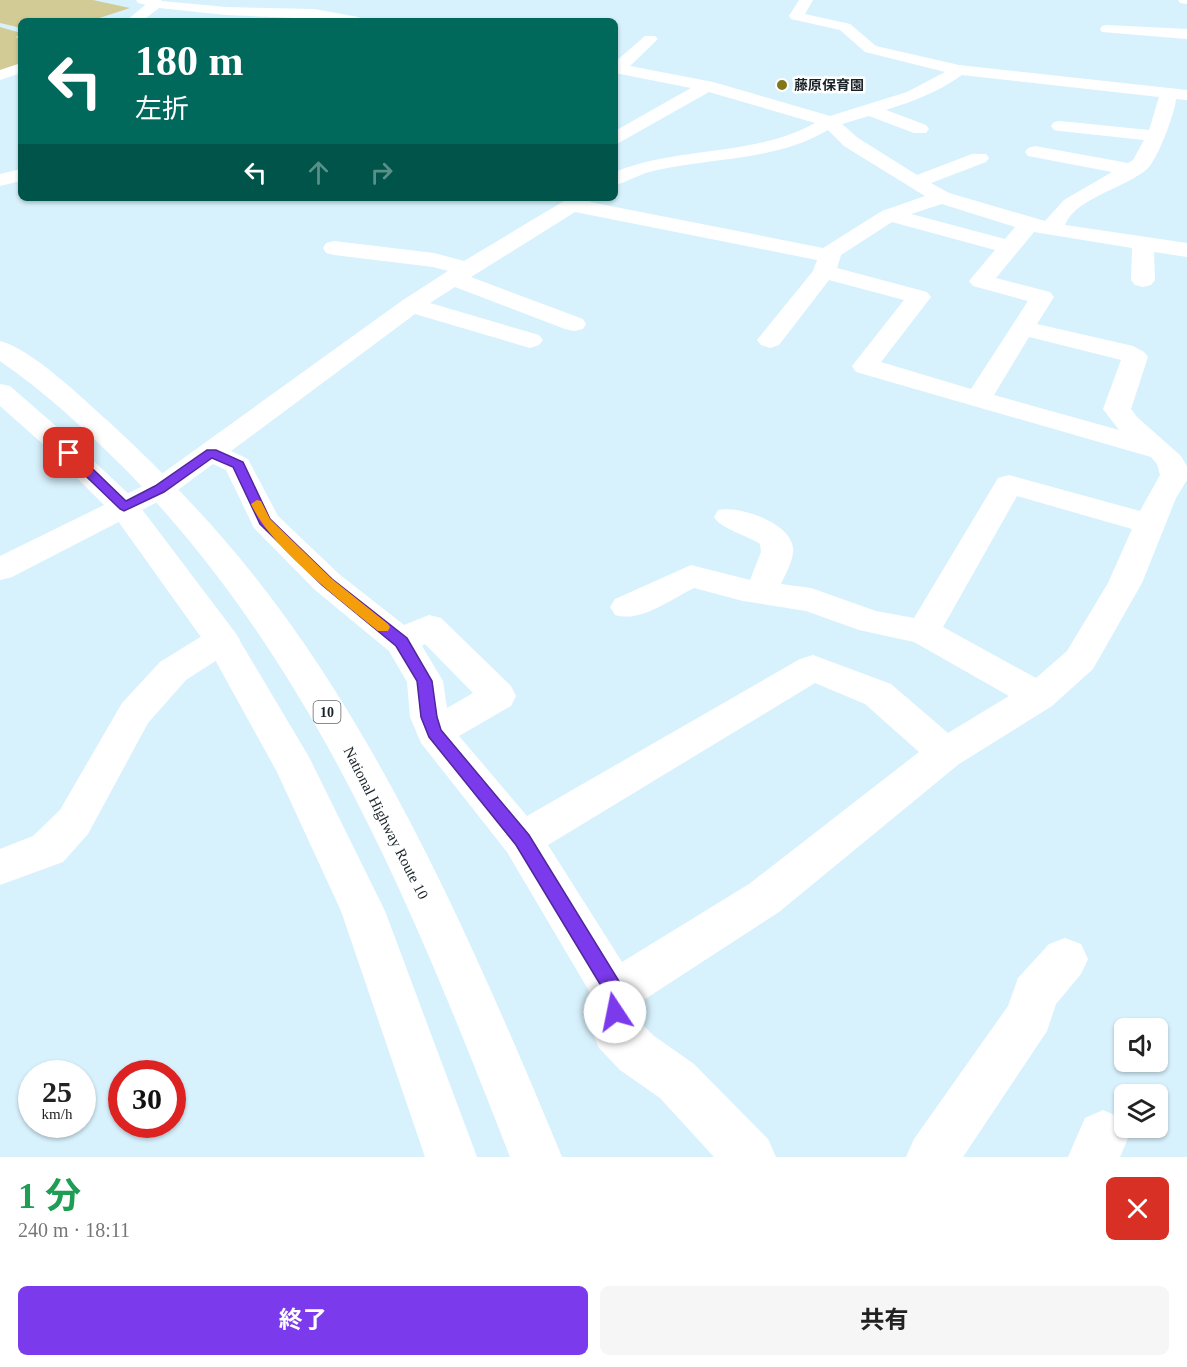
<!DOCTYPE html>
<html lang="ja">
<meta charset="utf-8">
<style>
:root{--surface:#fff;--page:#f6f6f6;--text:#222;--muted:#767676;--accent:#7c3aed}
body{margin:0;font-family:"Times New Roman","Noto Sans JP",serif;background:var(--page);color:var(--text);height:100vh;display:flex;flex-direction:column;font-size:22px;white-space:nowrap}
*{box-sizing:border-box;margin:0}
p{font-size:20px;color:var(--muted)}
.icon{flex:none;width:33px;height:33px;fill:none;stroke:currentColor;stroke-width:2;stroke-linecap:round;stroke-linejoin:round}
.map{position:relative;height:1157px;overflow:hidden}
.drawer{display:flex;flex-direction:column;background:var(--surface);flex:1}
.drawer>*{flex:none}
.banner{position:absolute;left:18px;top:18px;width:600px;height:183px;border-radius:9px;box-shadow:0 2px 4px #0004;background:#00695c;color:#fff;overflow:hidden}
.controls{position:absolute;left:1114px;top:1018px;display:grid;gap:12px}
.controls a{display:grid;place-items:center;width:54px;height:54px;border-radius:9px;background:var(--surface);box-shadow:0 2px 4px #0004;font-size:30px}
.speed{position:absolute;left:18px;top:1060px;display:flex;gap:12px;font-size:30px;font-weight:700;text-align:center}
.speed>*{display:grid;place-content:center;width:78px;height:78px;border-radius:50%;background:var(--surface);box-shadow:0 2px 4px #0004;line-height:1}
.speed small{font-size:15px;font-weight:400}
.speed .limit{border:9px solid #d22;background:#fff;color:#111}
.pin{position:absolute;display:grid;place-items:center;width:51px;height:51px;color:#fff;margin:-26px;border-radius:12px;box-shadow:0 3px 9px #0006}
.me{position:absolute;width:66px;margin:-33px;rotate:349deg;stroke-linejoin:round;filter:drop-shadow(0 0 4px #0008)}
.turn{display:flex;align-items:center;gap:21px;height:126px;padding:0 18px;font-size:27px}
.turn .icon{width:78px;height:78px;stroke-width:2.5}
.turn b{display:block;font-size:42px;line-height:51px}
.lanes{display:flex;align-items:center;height:57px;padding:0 18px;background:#0003;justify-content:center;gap:30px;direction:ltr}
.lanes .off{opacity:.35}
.round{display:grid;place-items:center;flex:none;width:63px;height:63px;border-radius:9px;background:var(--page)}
.head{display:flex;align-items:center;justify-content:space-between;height:102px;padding:0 18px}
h1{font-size:36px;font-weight:700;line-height:45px;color:#1e9e55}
.action{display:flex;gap:12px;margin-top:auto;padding:12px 18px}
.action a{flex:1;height:69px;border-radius:9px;background:var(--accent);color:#fff;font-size:24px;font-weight:700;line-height:69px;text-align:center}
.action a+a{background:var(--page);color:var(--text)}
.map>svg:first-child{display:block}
.green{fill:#d2cb96}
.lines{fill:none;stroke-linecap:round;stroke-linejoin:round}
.minor{fill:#fff;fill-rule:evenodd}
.tertiary{fill:#fff;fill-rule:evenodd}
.trunk{fill:#fff;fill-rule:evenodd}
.route{fill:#7c3aed;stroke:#51269a;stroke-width:1.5}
.slow{fill:#f59e0b}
.poi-dot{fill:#82771b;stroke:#fff;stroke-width:2}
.labels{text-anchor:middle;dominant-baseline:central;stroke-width:5;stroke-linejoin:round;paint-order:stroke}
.far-poi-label{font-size:14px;font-weight:bold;fill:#1a2327;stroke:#fff;text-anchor:start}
.shield{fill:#fff;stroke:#5f6568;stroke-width:1.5}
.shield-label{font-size:14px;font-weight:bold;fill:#1a2327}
.street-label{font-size:15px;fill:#1a2327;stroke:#fff}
</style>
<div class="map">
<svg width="1187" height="1157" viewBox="0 0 1187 1157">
<rect width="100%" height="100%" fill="#d8f2fd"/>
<!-- green -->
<path class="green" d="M 0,0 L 93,0 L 130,8 L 90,21 L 21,21 L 21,28 L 0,23 Z
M 0,27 L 21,33 L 21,35 L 15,37 L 21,39 L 21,65 L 0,72 Z"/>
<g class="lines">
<!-- minor -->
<path class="minor" d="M 151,0 L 226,7 L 314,9 L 358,17 L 365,21 L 226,15 L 159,8 L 142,21 L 126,21 Z
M 799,0 L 813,0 L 805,14 L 850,24 L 876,46 L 959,65 L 1187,90 L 1187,100 L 1176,99 C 1175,113 1158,158 1148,168 C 1127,188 1076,197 1065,225 L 1187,243 L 1187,257 L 1154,252 L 1155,280 L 1151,285 L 1143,287 L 1135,285 L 1131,280 L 1132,248 L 1034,232 L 996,278 L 1050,292 L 1054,297 L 1037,324 L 1133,346 L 1144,352 L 1148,357 L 1131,409 L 1137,417 L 1181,456 L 1187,466 L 1187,480 L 1176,498 L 1142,583 L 1093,669 L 1052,706 L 959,764 L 779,912 L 639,1003 L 640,1022 L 654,1036 L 694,1064 L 768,1139 L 776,1157 L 714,1157 L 660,1098 L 620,1070 L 599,1048 L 592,1032 L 592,996 L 507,852 L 421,743 L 410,717 L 407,682 L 389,651 L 315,590 L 254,528 L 226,470 L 213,464 L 171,495 L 12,577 L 0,580 L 0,556 L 149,483 L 403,300 L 448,271 L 433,267 L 334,255 L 326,253 L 323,248 L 326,243 L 334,241 L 434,253 L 464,261 L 569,198 L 593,198 L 590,202 L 823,248 L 882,211 L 925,196 L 844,146 L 828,130 C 774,162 709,157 649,172 C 638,175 627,182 615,185 L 615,172 C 679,146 754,157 815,123 L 709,92 L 615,145 L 615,131 L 691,88 L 615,73 L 615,62 L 645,36 L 655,36 L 658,39 L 630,66 L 713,82 L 830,116 L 907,92 L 945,72 L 865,52 L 840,30 L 791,19 L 789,16 ZM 962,75 L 1159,97 L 1149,130 L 1060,121 L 1054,122 L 1051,126 L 1054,130 L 1060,131 L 1144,140 L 1133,160 L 1128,163 L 1035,146 L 1028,148 L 1025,152 L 1028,156 L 1112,172 L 1064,200 L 1045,221 L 949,193 L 931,183 L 986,162 L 989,158 L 986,154 L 972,154 L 917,175 L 858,138 L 842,124 L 869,116 L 914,133 L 926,133 L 929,129 L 926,125 L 886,110 C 914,101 938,92 962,75 ZM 942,204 L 1015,227 L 1005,239 L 911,214 ZM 575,212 L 817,260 L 813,271 L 757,340 L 761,345 L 770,348 L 779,345 L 829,280 L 904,300 L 852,366 L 856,372 L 1151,457 L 1157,464 L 1160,475 L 1140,511 L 1009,475 L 998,478 L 914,618 L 876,611 L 811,588 L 781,584 C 785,575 792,563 793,553 C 797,524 739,505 718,510 L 714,517 C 721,529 747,535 760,544 L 761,552 L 750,580 L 691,565 L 615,599 L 610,607 L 615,615 C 641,623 671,599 694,588 L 743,601 L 806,611 L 859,630 L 914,642 L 1009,696 L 948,733 L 891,684 L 813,655 L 800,659 L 527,816 L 459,736 L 511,706 L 516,696 L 511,686 L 441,618 L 429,615 L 404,625 L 339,574 L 278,516 L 248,459 L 231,451 L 415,314 L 530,348 L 539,345 L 543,340 L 539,335 L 430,303 L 455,287 L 565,329 L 574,331 L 583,329 L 586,324 L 583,319 L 471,277 ZM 892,222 L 995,250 L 969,281 L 973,286 L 1028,301 L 971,389 L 881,362 L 931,297 L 927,292 L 837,268 L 841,255 ZM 1029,337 L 1121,360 L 1103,409 L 1119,430 L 994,395 ZM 1017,496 L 1132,529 L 1108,583 L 1067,651 L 1036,678 L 943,627 ZM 425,644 L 473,693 L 447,708 L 443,681 L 422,646 ZM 815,683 L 865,704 L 919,752 L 749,884 L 622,962 L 548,845 Z
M 1178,0 L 1187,0 L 1187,4 L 1180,3 Z
M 1107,25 L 1187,29 L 1187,39 L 1102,32 L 1100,29 L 1102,26 Z
M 21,63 L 21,73 L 0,80 L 0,70 Z
M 21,169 L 21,181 L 0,186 L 0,174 Z
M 222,628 L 234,631 L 240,640 L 234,649 L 186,680 L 148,723 L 88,834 L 63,862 L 0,885 L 0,849 L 33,836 L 60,810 L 122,703 L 160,662 L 210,631 Z
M 1065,938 L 1081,944 L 1088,959 L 1081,974 L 1056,1004 L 1047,1031 L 963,1157 L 906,1157 L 914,1139 L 1008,1006 L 1018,978 L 1049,944 Z
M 1103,1110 L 1121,1118 L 1129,1136 L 1120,1157 L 1068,1157 L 1085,1118 Z"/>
<!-- tertiary -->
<path class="tertiary" d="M 136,0 L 161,0 L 163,3 L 156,7 L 138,3 Z"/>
<!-- trunk -->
<path class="trunk" d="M 0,341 C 32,349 83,399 109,422 C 161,470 211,521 255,577 C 387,743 481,962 562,1157 L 510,1157 C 413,908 314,662 124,468 C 85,429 45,392 0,361 Z
M 0,384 L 10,386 L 65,434 L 135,500 L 234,631 L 309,757 L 385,911 L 477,1157 L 425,1157 L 341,911 L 277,772 L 208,647 L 113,514 L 45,446 L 0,406 Z"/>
</g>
<!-- route -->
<path class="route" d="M 69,449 L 73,450 L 126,501 L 155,486 L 207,450 L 216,450 L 243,462 L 270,519 L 332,579 L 407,638 L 432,681 L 437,717 L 441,730 L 529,835 L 622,986 C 626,996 627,1009 622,1019 L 615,1022 L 609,1019 L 606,1012 L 606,994 L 516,845 L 429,737 L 421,717 L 417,681 L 396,646 L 322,585 L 260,524 L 233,467 L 212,458 L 164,492 L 124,511 L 120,509 L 65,456 L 63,453 Z"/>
<!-- slow -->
<path class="slow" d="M 257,500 L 261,501 L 270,519 L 332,579 L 388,624 L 390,627 L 388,631 L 378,631 C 340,600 271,548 251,504 Z"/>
<!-- markers -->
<circle class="poi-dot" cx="782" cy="85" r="6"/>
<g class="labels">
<!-- far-poi labels -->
<g class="far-poi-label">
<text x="794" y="85">藤原保育園</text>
</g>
<!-- shield labels -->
<rect class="shield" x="313.5" y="701" width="27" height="22" rx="4.5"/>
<g class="shield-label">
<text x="327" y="712">10</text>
</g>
<!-- street labels -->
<g class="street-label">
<text transform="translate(386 823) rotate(63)">National Highway Route 10</text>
</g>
</g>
</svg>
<div class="controls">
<a><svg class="icon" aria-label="sound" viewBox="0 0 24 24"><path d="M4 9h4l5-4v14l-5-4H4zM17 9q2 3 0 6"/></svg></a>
<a><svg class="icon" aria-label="layers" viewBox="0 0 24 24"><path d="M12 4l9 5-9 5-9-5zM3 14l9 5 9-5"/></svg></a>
</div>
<div class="speed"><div>25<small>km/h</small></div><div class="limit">30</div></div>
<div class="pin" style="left:69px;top:453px;background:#d93025"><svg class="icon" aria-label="arrive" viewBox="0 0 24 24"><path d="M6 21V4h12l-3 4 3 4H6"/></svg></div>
<svg class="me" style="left:615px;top:1012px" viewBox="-20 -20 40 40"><circle r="19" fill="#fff"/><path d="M0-13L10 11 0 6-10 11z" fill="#7c3aed"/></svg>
<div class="banner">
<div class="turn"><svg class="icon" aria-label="left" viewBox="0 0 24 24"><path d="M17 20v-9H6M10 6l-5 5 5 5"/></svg><div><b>180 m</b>左折</div></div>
<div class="lanes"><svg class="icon" aria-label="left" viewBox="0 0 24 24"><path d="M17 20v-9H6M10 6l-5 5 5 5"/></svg><svg class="icon off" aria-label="ahead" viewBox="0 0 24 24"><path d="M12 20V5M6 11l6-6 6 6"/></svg><svg class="icon off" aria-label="right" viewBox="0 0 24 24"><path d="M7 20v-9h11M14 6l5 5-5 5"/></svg></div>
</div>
</div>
<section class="drawer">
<div class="head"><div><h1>1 分</h1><p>240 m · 18:11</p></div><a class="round" style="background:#d93025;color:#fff"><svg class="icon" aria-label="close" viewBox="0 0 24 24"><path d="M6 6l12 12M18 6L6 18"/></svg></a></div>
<div class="action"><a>終了</a><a>共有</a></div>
</section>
